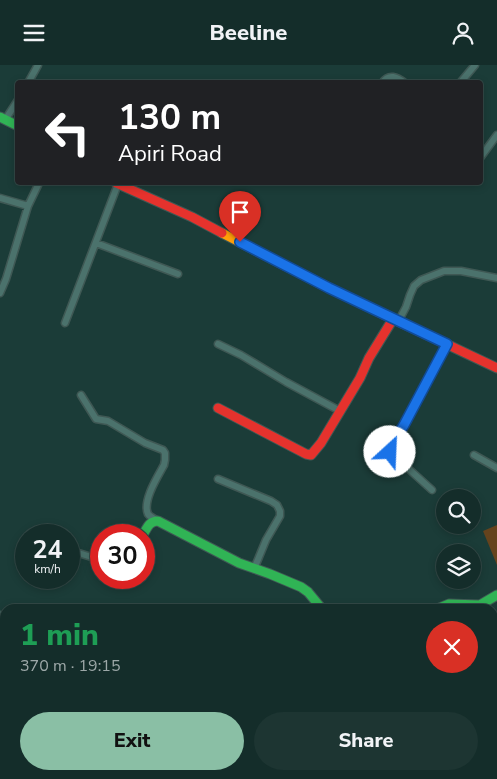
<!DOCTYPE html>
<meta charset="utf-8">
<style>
:root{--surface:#142d2a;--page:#1d3532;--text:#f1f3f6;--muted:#9da8a8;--line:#334947;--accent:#8abfa5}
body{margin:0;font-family:"Nunito Sans",sans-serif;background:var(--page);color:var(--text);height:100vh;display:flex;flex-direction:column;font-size:19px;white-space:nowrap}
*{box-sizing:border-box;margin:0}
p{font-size:16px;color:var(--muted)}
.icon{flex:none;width:28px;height:28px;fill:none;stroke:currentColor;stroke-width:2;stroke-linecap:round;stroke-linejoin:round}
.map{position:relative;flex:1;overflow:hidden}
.sheet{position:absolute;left:0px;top:539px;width:498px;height:176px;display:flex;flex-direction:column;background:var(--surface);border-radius:15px 15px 0 0;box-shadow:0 2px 8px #0003,0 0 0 1px var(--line)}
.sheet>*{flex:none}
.banner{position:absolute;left:15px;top:15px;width:468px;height:105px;border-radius:5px;box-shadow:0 2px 8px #0003,0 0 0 1px var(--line);background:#202124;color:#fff;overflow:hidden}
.controls{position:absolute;left:436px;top:424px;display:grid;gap:10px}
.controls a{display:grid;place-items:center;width:45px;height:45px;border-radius:50%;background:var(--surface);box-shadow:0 2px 8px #0003,0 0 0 1px var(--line);font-size:25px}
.speed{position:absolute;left:15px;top:459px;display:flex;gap:10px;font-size:25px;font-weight:700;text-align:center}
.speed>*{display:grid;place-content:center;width:65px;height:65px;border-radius:50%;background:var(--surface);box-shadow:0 2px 8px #0003,0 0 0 1px var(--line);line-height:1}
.speed small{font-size:12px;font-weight:400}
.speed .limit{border:8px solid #d22;background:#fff;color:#111}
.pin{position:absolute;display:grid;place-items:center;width:42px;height:42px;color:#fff;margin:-51px -21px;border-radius:50% 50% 50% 0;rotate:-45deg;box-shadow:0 0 5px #0007}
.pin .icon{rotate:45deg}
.me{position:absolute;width:55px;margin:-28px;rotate:25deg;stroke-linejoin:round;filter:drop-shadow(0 0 4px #0008)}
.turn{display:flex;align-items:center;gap:18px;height:105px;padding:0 20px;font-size:22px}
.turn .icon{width:65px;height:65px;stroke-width:2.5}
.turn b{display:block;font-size:35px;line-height:42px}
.round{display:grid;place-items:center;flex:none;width:52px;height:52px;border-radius:26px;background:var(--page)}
.overview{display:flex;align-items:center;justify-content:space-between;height:85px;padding:0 20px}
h1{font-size:30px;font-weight:800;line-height:38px;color:#1e9e55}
.cta{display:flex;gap:10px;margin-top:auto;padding:10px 20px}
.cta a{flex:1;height:58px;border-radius:30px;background:var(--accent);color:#111;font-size:20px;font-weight:800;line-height:58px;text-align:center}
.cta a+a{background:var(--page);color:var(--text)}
header{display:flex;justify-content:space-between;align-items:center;height:65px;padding:0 20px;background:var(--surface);font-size:22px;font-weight:800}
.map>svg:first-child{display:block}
.green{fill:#65431d}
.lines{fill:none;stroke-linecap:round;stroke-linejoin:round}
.street-casing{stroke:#3f5854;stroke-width:9}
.fast-casing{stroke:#3f5854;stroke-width:11}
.slow-casing{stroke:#3f5854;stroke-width:11}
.jam-casing{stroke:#3f5854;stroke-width:11}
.street{stroke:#4b726c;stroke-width:6}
.fast{stroke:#30b455;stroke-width:9}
.slow{stroke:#ff9f0a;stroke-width:9}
.jam{stroke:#e5322d;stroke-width:9}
.route-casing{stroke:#114b97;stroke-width:12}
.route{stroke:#1a73e8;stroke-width:9}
</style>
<header><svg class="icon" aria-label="menu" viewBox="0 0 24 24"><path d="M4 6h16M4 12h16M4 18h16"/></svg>Beeline<svg class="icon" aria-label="person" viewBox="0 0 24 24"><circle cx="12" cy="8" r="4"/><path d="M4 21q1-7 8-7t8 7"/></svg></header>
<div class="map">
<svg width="497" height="714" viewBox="0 0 497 714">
<rect width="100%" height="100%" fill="#1b3c38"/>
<!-- green -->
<path class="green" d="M 497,460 L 497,500 L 483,466 Z"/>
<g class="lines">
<!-- street casing -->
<g class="street-casing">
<path id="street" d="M 28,18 L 38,0
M 382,18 C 389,8 397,12 405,18
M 460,18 L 475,0
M 5,55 L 18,35
M 480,93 L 497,70
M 0,133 L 28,141
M 96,178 L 178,209
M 0,228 L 6,214 L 28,141 L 39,118
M 398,257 L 406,242 L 410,230 L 414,221 L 421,215 L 444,206 L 461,206 L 497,213
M 65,258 L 118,119
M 218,279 L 241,290 L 286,317 L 340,346
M 81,330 L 96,354 L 108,356 L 145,378 L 163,385 L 165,388 L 165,395 L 164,400 C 158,411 142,436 148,449 C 150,452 155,454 158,456
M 474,390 L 497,403
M 218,414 L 271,436 L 277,440 L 280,446 L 280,451 L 266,475 L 254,504
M 432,425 L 390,387 L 389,383 L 404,360 L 447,279
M 69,485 L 101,495
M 0,550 L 5,556
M 492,550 L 497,553
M 492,608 L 497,610
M 316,710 L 324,714"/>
</g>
<!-- fast casing -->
<g class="fast-casing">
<path id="fast" d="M 0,52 L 18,61
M 143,470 C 147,463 149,456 158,456 L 239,498 L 270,509 L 301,522 L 308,527 L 322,544
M 437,544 L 449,539 L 480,540 L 497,530"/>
</g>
<!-- slow casing -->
<g class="slow-casing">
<path id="slow" d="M 222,168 L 329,223 L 402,258
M 191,714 L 192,710"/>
</g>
<!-- jam casing -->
<g class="jam-casing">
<path id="jam" d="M 116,118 L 192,152 L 222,168
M 402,258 L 497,303
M 218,343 L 306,389 L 311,390 L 321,378 L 360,313 L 369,293 L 393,254"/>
</g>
<!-- street -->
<use href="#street" class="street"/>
<!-- fast -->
<use href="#fast" class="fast"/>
<!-- slow -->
<use href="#slow" class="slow"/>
<!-- jam -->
<use href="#jam" class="jam"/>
</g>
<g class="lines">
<!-- route casing -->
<g class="route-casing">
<path id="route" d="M 240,177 L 329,223 L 447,279 L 404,360 L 389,383 L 390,387"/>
</g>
<!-- route -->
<use href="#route" class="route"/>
</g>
</svg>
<div class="controls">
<a><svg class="icon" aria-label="search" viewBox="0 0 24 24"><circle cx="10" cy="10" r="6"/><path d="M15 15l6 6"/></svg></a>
<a><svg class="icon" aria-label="layers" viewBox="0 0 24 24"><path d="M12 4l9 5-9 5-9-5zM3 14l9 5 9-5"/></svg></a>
</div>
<div class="speed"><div>24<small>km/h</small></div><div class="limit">30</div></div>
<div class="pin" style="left:240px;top:177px;background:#d93025"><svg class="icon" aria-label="arrive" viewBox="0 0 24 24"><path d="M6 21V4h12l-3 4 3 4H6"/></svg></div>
<svg class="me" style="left:390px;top:387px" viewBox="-20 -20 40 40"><circle r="19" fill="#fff"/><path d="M0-13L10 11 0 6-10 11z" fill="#1a73e8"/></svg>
<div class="banner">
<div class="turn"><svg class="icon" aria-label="left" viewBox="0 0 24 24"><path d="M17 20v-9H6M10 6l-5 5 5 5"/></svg><div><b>130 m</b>Apiri Road</div></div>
</div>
<section class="sheet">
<div class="overview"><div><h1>1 min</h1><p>370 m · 19:15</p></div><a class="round" style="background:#d93025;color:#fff"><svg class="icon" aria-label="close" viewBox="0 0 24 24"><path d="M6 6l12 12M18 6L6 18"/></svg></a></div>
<div class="cta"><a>Exit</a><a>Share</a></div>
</section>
</div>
